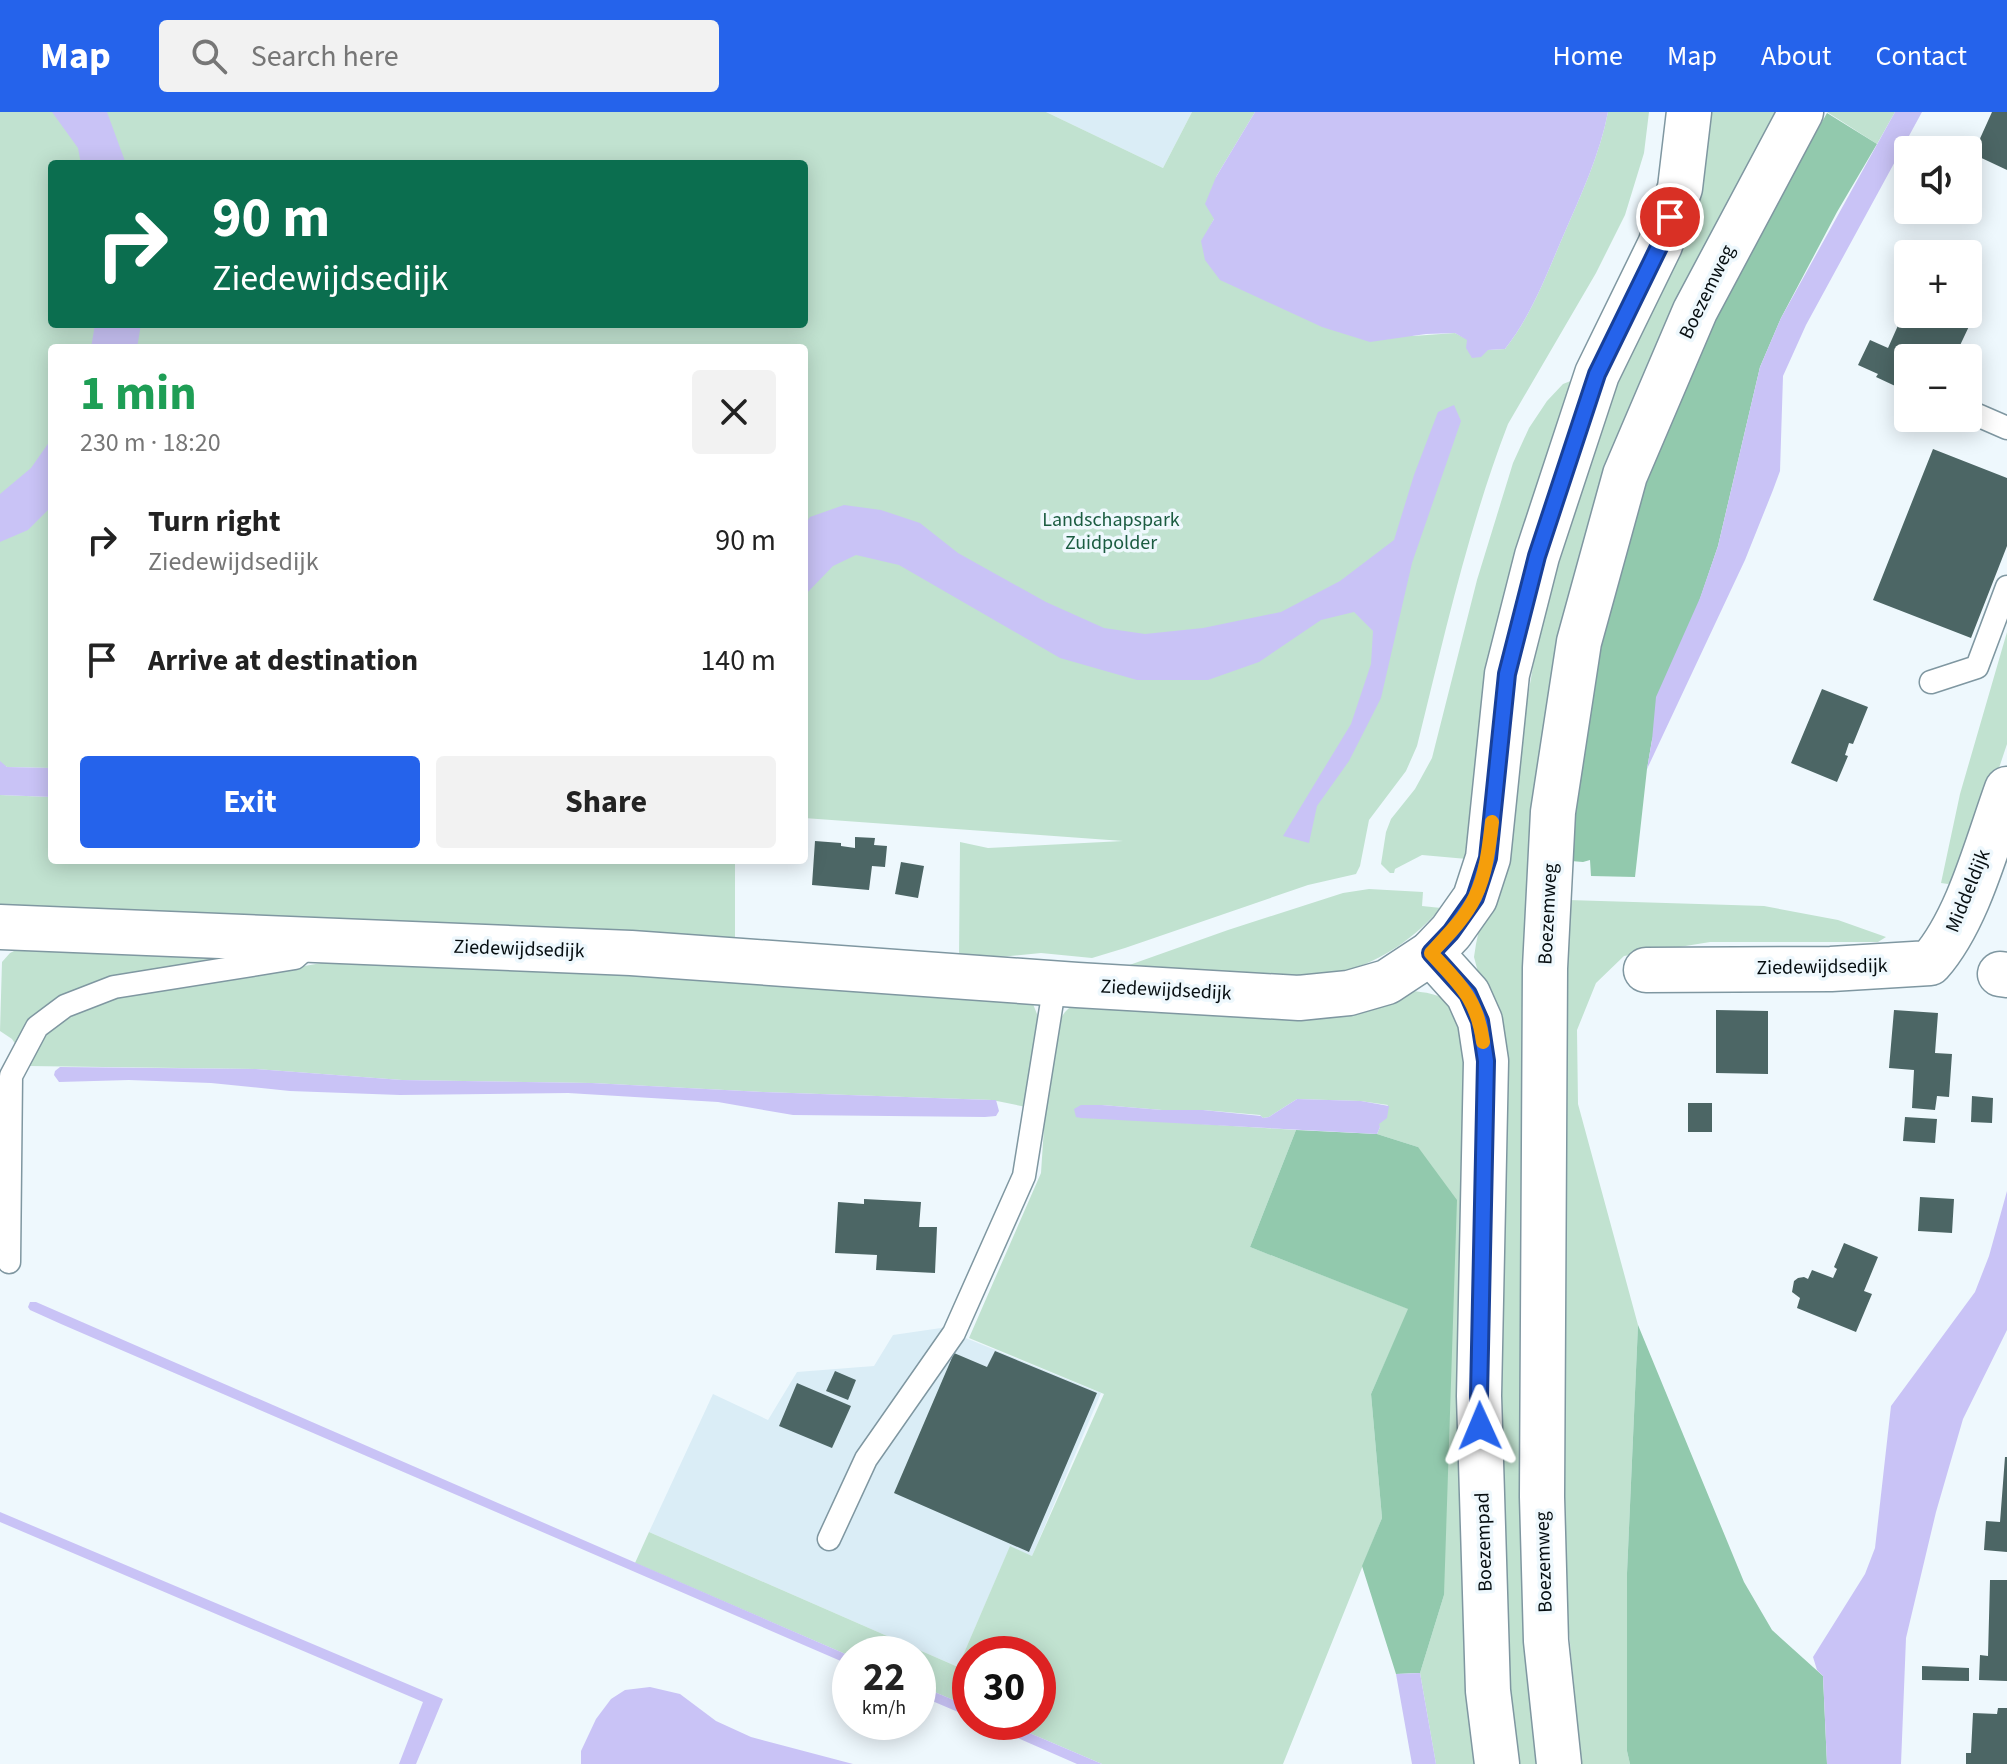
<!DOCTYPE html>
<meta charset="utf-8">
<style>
:root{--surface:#fff;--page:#f2f2f2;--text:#222;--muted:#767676;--accent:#2563eb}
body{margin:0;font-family:"Source Sans 3",sans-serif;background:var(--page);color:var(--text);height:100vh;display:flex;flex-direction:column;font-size:30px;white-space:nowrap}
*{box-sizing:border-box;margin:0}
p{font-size:26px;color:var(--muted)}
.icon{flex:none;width:44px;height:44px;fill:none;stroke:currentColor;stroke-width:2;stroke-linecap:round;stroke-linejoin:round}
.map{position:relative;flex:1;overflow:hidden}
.drawer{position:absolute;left:48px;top:232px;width:760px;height:520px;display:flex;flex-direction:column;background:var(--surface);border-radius:8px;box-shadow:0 4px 20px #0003}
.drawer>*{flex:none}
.top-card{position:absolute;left:48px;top:48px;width:760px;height:168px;border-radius:8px;box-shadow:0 4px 20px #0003;background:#0b6e4f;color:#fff;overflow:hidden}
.tools{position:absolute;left:1894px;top:24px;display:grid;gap:16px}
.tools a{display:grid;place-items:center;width:88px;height:88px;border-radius:8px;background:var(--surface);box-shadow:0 4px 20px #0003;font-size:40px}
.speed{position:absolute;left:832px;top:1524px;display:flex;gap:16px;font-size:40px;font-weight:700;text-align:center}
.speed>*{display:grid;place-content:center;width:104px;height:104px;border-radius:50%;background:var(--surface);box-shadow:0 4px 20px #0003;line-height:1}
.speed small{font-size:20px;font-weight:400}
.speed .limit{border:12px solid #d22;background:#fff;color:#111}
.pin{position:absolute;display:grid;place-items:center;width:68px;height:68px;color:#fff;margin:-34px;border:4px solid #fff;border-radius:50%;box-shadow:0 2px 8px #0007}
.me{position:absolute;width:88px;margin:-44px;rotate:359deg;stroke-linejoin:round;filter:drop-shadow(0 0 6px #0008)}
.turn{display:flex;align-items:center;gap:28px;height:168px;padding:0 32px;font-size:36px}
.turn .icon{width:104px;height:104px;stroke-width:2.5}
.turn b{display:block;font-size:56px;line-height:68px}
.round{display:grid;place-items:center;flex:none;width:84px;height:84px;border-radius:8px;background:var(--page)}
.head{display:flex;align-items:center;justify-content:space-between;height:136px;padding:0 32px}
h1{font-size:48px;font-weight:700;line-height:60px;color:#1e9e55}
.button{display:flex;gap:16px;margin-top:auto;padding:16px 32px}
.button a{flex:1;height:92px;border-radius:8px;background:var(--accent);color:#fff;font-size:32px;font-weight:700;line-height:92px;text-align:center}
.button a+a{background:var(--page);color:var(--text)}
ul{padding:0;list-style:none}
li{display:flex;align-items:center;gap:24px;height:120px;padding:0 32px}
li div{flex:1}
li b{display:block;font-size:30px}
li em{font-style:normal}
header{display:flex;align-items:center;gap:48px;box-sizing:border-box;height:112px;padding:0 40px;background:var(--accent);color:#fff}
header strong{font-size:38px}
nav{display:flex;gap:44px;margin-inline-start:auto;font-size:28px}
.search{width:560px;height:72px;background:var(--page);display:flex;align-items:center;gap:20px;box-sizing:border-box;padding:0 28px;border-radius:8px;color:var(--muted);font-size:30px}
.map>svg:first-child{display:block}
.built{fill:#daedf6}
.green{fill:#c1e2d0;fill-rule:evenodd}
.forest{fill:#92c9ad}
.water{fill:#c9c3f6}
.building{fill:#4c6665}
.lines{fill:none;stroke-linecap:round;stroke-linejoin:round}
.service-casing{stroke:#7f97a1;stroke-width:25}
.minor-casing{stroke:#7f97a1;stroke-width:47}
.tertiary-casing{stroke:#7f97a1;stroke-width:47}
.secondary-casing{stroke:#7f97a1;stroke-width:47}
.service{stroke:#fff;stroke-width:22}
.minor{stroke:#fff;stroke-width:44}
.tertiary{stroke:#fff;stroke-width:44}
.secondary{stroke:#fff;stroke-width:44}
.route-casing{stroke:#184099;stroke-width:20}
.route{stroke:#2563eb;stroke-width:14}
.slow{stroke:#f59e0b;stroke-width:14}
.labels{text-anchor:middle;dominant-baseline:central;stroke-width:7;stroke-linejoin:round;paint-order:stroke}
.street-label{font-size:20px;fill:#060e11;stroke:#eef8fd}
.park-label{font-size:20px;fill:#1b5c41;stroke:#eef8fd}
</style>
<header>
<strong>Map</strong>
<div class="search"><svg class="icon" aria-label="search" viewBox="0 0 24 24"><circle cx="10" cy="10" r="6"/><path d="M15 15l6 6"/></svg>Search here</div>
<nav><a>Home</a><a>Map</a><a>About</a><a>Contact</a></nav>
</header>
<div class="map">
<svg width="2007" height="1652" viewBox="0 0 2007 1652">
<rect width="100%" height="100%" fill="#eef8fd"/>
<!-- built -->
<path class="built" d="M 1046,0 L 1192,0 L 1163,56 Z
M 941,1216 L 1101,1281 L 1032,1444 L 1010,1435 L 958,1555 L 649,1420 L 713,1282 L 768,1308 L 797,1260 L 874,1254 L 893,1223 Z"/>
<!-- green -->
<path class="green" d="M 0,0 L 1046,0 L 1163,56 L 1192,0 L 1255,0 L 1216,65 L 1214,107 L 1206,122 L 1413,224 L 1455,221 L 1488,238 L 1505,237 C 1532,203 1547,161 1564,122 C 1581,83 1600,42 1608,0 L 1649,0 L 1644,41 L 1625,103 L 1596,161 L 1508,312 C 1468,416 1444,526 1417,634 L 1406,659 L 1369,708 L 1360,754 L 1356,762 L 1308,773 L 1125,836 L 1092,846 L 1041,841 L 1000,845 L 959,846 L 960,730 L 988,736 L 1123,729 L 804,706 L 804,236 L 52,236 L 52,656 L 7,655 L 0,651 ZM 52,52 L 804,52 L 804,212 L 52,212 Z
M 1710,0 L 1779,0 L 1690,163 L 1648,252 L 1603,368 L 1521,1223 L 1521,1433 L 1526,1536 L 1537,1652 L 1515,1652 L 1509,1598 L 1479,864 L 1474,845 L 1476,832 L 1520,630 L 1540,514 L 1574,384 Z
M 1827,0 L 1895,0 L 1877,32 Z
M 1578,266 L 1467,747 L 1422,743 L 1395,757 L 1394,761 L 1390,761 L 1381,752 L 1386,720 L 1391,707 L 1415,677 L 1432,646 L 1477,468 L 1513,351 L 1529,316 L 1547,289 L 1563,272 Z
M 2007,520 L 2007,632 L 1964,761 L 1948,772 L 1941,771 L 1960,682 Z
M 0,683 L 52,685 L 52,748 L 735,748 L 735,827 L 0,797 Z
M 1369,777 L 1423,780 L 1422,794 L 1441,796 C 1415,825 1383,849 1344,859 C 1310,867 1273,863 1239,862 C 1199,860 1160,858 1121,856 L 1228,818 L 1343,781 Z
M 1568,788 L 1764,794 L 1838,808 L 1886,825 L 1878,830 L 1710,830 L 1624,844 L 1596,871 L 1577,918 L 1578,992 L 1638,1213 L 1627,1461 L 1627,1639 L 1630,1652 L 1581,1652 L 1566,1487 L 1563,1280 Z
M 22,835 L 272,842 L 146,861 L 16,933 L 12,927 L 0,919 L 2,850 L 10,841 Z
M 373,842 L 1033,892 L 1039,907 L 1026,995 L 992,988 L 763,980 L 592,971 L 402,968 L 256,957 L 28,954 L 37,931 L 55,910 L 119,881 L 293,856 Z
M 1412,879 C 1445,882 1449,888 1470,912 L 1485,1652 L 1436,1652 L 1420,1561 L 1444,1483 L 1418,1035 L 1377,1022 L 1380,1015 L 1378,1012 L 1388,993 L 1360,989 L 1297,987 L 1269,1005 L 1263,1006 L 1260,1003 L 1203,998 L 1162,998 L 1102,993 L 1076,1004 L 1296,1018 L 1250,1135 L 1409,1197 L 1371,1282 L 1382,1406 L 1283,1652 L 1102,1652 L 1004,1610 L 1038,1610 L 1038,1542 L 970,1542 L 970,1595 L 918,1573 L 918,1542 L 850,1542 L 850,1544 L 635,1451 L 649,1420 L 958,1555 L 1010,1434 L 1032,1444 L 1104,1282 L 969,1226 L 1041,1061 L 1045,1000 L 1057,923 L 1059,909 L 1065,900 L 1073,892 Z"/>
<!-- forest -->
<path class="forest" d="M 1827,1 L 1877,32 L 1837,100 L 1781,206 L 1760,255 L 1718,434 L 1652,628 L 1647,657 L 1635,765 L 1591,764 L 1590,748 L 1583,750 L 1571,749 L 1582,637 L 1609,495 L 1649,363 L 1703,230 L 1769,104 Z
M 1296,1018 L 1377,1022 L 1418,1035 L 1457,1088 L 1444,1483 L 1420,1561 L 1396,1562 L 1362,1454 L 1382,1406 L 1371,1282 L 1408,1197 L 1250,1135 Z
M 1638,1213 L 1744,1470 L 1772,1518 L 1823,1564 L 1827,1652 L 1630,1652 L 1627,1639 L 1627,1461 Z"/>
<!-- water -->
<path class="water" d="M 52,0 L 107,0 L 126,52 L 81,52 L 78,36 Z
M 1255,0 L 1608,0 C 1600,42 1581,83 1564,122 C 1547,161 1532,203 1505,237 L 1488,238 L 1481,245 L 1472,246 L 1466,236 L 1467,228 L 1455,221 L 1426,222 L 1370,230 L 1322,215 L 1220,168 L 1205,148 L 1201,129 L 1214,107 L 1205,92 L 1216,65 Z
M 1895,0 L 1922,0 L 1806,213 L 1783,264 L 1780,359 L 1773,378 L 1745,448 L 1647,657 L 1652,628 L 1656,585 L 1700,486 L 1718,434 L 1760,255 L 1781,206 Z
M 95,212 L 141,212 L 137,236 L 91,236 Z
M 1454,293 L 1461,309 L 1412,451 L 1381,586 L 1349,649 L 1317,694 L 1309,731 L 1283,724 L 1351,612 L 1371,552 L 1373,519 L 1354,500 L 1321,508 L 1259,550 L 1208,568 L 1137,568 L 1060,546 L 899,453 L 856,443 L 833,454 L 804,484 L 804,413 L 810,405 L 844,393 L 881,398 L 920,411 L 958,441 L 1046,490 L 1104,516 L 1145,522 L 1203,516 L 1281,500 L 1340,469 L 1394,428 L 1414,363 L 1438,300 Z
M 52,326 L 52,394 L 28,418 L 0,430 L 0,382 L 31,356 Z
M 0,649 L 7,655 L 52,656 L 52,685 L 0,683 Z
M 60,955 L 256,957 L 402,968 L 592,971 L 763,980 L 992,988 L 996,988 L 999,999 L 996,1004 L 985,1005 L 793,1003 L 718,990 L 568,981 L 400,983 L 290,979 L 211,971 L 129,968 L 59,970 L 54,963 L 55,959 Z
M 1297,987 L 1361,989 L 1389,994 L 1387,1006 L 1379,1012 L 1380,1015 L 1377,1022 L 1081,1006 L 1076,1005 L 1074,997 L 1081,993 L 1102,993 L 1162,998 L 1203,998 L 1261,1004 L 1263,1006 L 1269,1005 Z
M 2007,1079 L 2007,1218 L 1963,1307 L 1936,1400 L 1906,1526 L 1901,1652 L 1827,1652 L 1823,1564 L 1817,1558 L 1813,1545 L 1865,1462 L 1875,1436 L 1891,1294 L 1975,1180 L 1989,1144 Z
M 30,1190 L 36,1190 L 850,1544 L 850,1553 L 61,1212 L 30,1198 L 28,1195 Z
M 0,1400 L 443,1587 L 416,1652 L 399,1652 L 423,1590 L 0,1410 Z
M 1420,1561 L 1436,1652 L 1412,1652 L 1396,1562 Z
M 918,1573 L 970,1595 L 970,1605 L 918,1583 Z
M 650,1575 L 680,1582 L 716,1609 L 751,1625 L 853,1652 L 581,1652 L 581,1639 L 596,1607 L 611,1587 L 625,1578 Z
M 981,1610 L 1004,1610 L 1102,1652 L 1077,1652 Z"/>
<!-- building -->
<path class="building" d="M 1992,0 L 2007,0 L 2007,58 L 1973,42 Z
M 1908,191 L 1908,202 L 1958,202 L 1972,208 L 1954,246 L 1908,246 L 1908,280 L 1876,265 L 1878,262 L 1858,253 L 1870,228 L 1888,236 Z
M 1933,337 L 2007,366 L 2007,434 L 1971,526 L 1873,488 Z
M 1822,577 L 1868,595 L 1853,632 L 1849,631 L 1845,643 L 1848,644 L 1837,670 L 1791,651 Z
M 855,725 L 875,726 L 874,733 L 887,734 L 885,755 L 872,754 L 869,778 L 812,773 L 815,729 L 841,731 L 841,734 L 855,736 Z
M 901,750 L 924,754 L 918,786 L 895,782 Z
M 1716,898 L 1768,899 L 1768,962 L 1716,961 Z
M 1894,898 L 1938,901 L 1935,941 L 1952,942 L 1949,985 L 1937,984 L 1935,998 L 1912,996 L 1914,958 L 1889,956 Z
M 1972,984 L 1993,986 L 1992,1011 L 1971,1010 Z
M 1688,991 L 1712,991 L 1712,1020 L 1688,1020 Z
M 1905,1005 L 1937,1007 L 1935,1031 L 1903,1029 Z
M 1920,1085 L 1954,1087 L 1952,1121 L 1918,1119 Z
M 864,1087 L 921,1090 L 919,1115 L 937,1115 L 935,1161 L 876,1158 L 877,1143 L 835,1141 L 838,1090 L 864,1092 Z
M 1844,1131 L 1878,1145 L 1864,1179 L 1872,1182 L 1856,1220 L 1797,1196 L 1800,1186 L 1792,1180 L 1794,1169 L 1798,1166 L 1804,1165 L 1808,1167 L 1812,1158 L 1833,1166 L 1837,1157 L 1834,1155 Z
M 995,1239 L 1097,1281 L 1029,1440 L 894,1381 L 954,1241 L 987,1255 Z
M 835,1259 L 856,1268 L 848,1288 L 826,1279 Z
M 797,1271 L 851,1294 L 832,1336 L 779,1314 Z
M 2005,1345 L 2007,1345 L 2007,1440 L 1984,1438 L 1986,1409 L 2000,1410 Z
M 1990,1468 L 2007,1468 L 2007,1569 L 1979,1568 L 1980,1543 L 1988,1544 Z
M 1922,1554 L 1969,1556 L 1969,1569 L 1922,1568 Z
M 1998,1596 L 2007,1596 L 2007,1652 L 1966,1652 L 1966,1641 L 1971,1641 L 1973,1601 L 1997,1602 Z"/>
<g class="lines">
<!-- service casing -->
<g class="service-casing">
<path id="service" d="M 1968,299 L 2007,316
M 1931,570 L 1977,555 L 2007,475
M 9,1150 L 11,964 L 37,915 L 65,894 L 114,875 L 295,846 L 304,838
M 829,1427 L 866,1347 L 954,1221 L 1024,1064 L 1055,871"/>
</g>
<!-- minor casing -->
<g class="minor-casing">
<path id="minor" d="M 1431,841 L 1468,882 L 1480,909 L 1486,949 L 1479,1284 L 1488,1579 L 1497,1652
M 1646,858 L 1831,857 L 1930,851 C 1968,808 1987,732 2007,677
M 2000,862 L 2007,863"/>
</g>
<!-- tertiary casing -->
<g class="tertiary-casing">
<path id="tertiary" d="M 0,815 L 631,841 L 1077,873 L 1299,886 L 1349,881 L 1387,870 L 1431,841 L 1451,820 L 1475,786 L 1488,746 L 1507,562 L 1537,444 L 1597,262 L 1660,133 L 1680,76 L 1689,0"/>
</g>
<!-- secondary casing -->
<g class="secondary-casing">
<path id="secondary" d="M 1559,1652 L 1546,1529 L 1542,1385 L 1545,856 L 1553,700 L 1579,530 L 1625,363 L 1695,199 L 1801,0"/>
</g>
<!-- service -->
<use href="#service" class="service"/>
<!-- minor -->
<use href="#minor" class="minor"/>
<!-- tertiary -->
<use href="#tertiary" class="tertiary"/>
<!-- secondary -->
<use href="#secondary" class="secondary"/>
</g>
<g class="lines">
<!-- route casing -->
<g class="route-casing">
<path id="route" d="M 1480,1314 L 1479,1284 L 1486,949 L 1480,909 L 1468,882 L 1431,841 L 1451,820 L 1475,786 L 1488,746 L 1507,562 L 1537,444 L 1597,262 L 1660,133 L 1670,105"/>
</g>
<!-- route -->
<use href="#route" class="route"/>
<!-- slow -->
<path class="slow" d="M 1483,930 C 1477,886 1460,873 1431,841 C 1447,824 1465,806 1475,785 C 1486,762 1489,736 1492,710"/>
</g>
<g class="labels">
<!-- street labels -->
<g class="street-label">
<text transform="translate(1707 180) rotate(-64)">Boezemweg</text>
<text transform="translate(1968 779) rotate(-68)">Middeldijk</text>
<text transform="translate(1548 802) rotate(-87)">Boezemweg</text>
<text transform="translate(519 837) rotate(2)">Ziedewijdsedijk</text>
<text transform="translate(1822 855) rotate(-1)">Ziedewijdsedijk</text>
<text transform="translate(1166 878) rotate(3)">Ziedewijdsedijk</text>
<text transform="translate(1484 1430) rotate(-92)">Boezempad</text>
<text transform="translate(1544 1450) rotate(-92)">Boezemweg</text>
</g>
<!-- park labels -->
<g class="park-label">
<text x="1111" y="408">Landschapspark<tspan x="1111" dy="23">Zuidpolder</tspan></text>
</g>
</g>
</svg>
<div class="tools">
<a><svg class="icon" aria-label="sound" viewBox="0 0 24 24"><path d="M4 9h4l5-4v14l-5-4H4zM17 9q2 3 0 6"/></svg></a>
<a>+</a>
<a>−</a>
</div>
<div class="speed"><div>22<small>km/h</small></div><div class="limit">30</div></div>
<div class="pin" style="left:1670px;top:105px;background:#d93025"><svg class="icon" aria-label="arrive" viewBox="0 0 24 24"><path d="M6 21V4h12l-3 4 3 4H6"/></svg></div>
<svg class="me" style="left:1480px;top:1314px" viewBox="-20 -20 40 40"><path d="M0-17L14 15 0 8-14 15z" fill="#2563eb" stroke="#fff" stroke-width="4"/></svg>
<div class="top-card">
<div class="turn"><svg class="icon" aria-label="right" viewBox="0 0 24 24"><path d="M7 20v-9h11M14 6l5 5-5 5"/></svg><div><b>90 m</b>Ziedewijdsedijk</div></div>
</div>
<section class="drawer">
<div class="head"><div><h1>1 min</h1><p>230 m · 18:20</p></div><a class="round"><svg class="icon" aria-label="close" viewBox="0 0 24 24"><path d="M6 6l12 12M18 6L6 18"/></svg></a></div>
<ul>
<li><svg class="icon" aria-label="right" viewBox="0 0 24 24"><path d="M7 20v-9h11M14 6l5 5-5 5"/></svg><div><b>Turn right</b><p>Ziedewijdsedijk</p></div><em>90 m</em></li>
<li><svg class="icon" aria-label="arrive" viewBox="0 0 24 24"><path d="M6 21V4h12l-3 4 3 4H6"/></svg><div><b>Arrive at destination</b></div><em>140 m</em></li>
</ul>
<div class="button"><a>Exit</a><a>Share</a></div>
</section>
</div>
